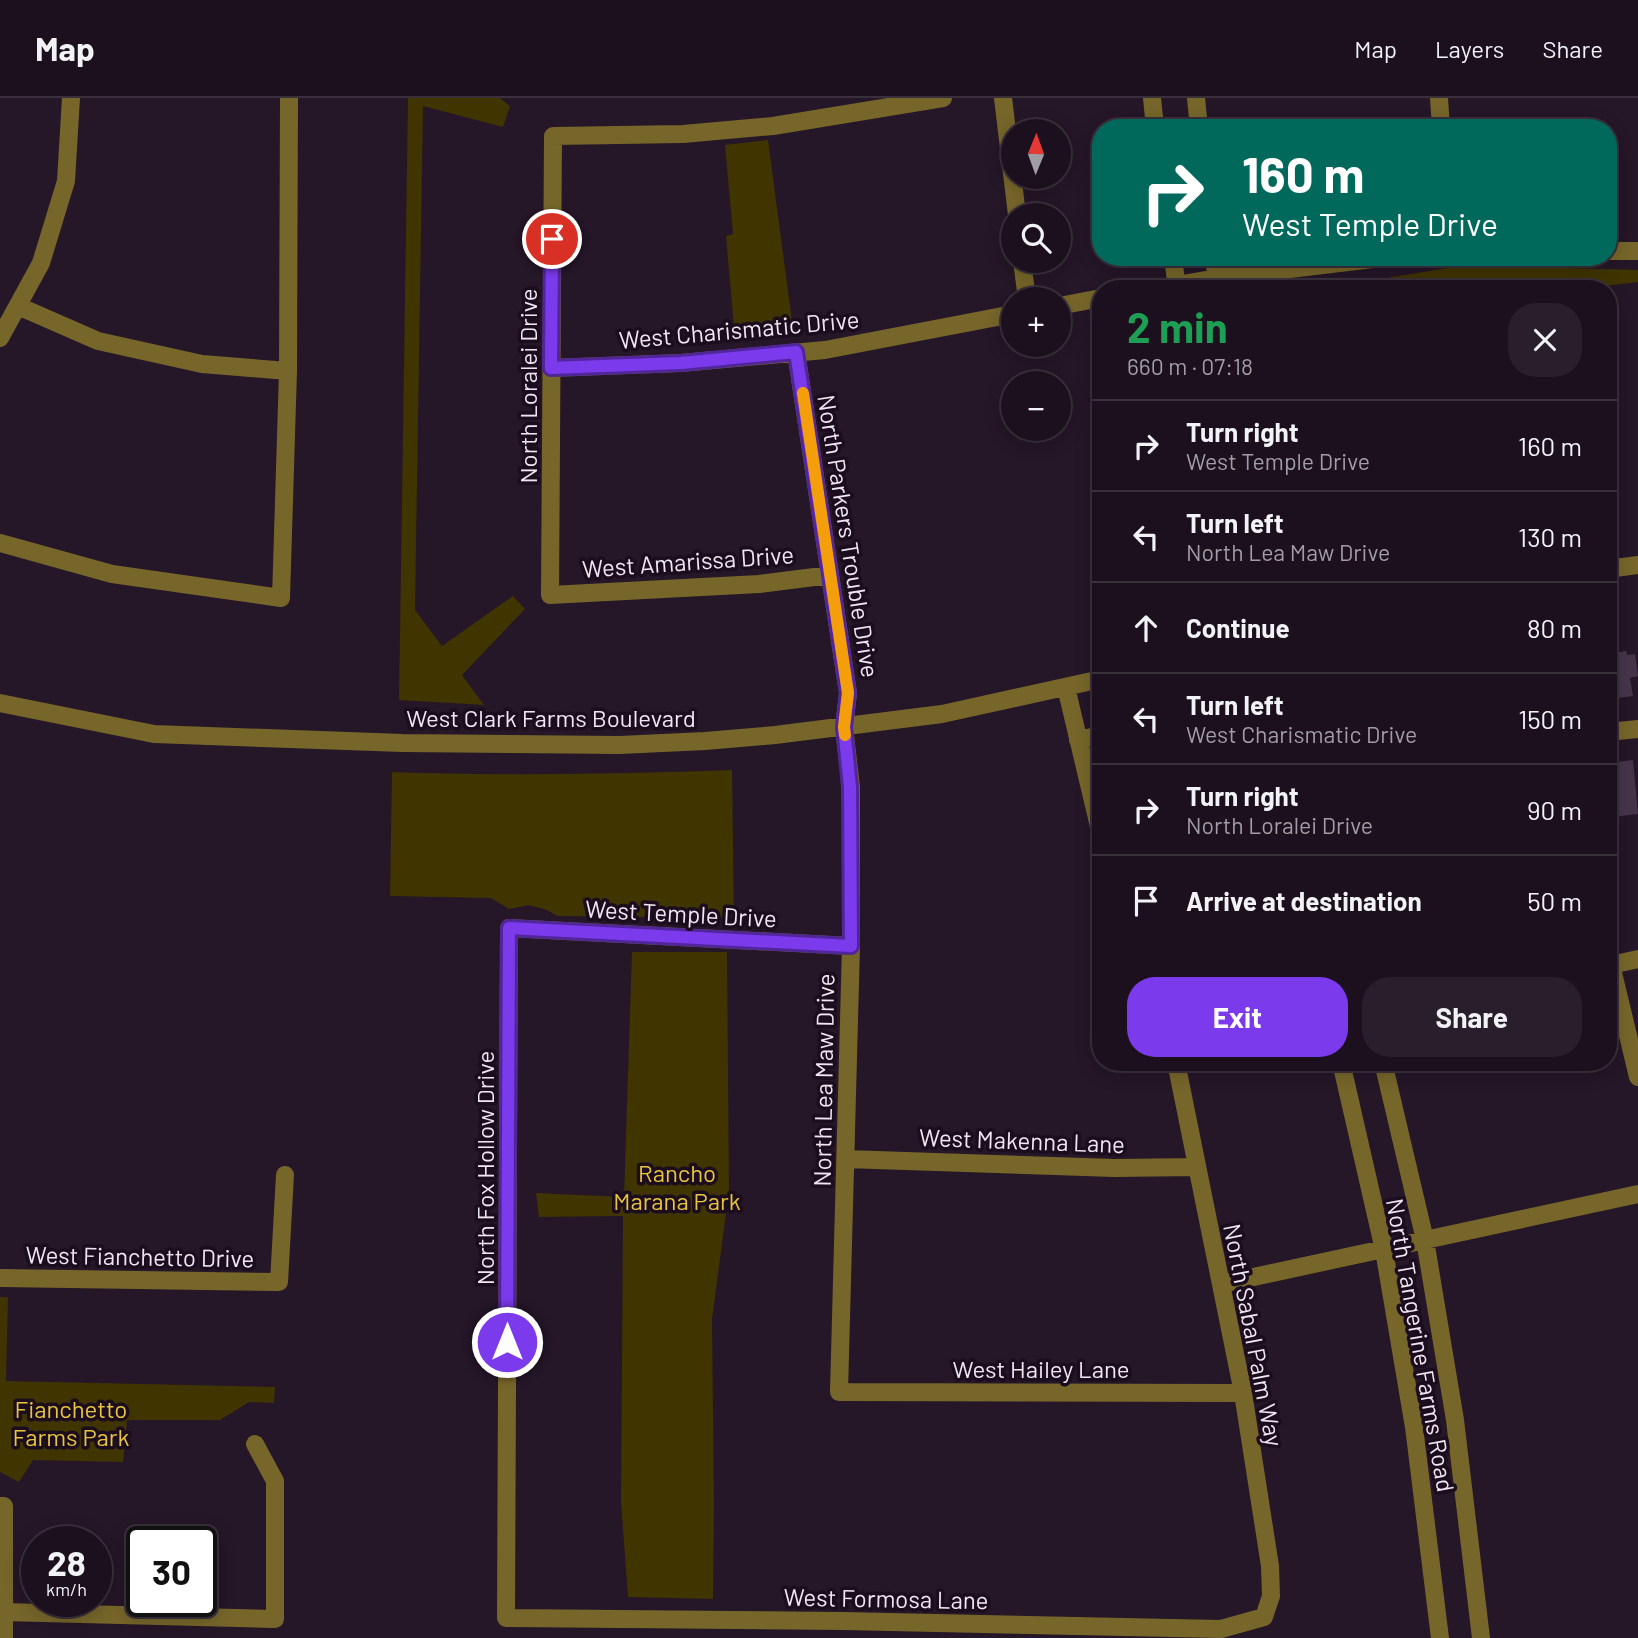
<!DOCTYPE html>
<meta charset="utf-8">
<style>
:root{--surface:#1c101e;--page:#291e2b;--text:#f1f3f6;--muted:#a09da4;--line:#3a303c;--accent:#7c3aed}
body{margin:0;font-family:Barlow,sans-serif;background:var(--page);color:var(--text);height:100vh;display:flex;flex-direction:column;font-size:26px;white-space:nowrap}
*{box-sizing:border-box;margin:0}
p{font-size:23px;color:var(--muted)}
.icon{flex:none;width:38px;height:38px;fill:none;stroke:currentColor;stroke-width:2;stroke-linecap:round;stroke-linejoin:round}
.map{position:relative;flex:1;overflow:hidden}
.drawer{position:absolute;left:1092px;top:182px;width:525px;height:791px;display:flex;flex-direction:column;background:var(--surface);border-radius:28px;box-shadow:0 4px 18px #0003,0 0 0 2px var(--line)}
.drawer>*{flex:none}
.hud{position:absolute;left:1092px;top:21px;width:525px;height:147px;border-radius:28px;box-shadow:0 4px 18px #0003,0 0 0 2px var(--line);background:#00695c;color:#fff;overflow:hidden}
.needle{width:46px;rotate:1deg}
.controls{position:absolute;left:1001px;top:21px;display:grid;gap:14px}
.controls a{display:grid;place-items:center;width:70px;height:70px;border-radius:50%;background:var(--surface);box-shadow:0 4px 18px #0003,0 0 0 2px var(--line);font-size:35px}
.speed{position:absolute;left:21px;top:1428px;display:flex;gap:14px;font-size:35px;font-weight:700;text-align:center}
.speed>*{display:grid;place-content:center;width:91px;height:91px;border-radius:50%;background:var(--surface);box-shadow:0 4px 18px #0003,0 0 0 2px var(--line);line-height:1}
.speed small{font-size:18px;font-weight:400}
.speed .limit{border:4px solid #111;border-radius:10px;background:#fff;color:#111}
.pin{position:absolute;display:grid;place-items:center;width:60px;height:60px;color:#fff;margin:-30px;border:4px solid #fff;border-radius:50%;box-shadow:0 2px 7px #0007}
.me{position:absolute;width:77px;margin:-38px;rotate:0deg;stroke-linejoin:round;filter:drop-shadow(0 0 5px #0008)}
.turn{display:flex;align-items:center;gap:24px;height:147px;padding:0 35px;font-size:32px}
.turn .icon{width:91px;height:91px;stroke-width:2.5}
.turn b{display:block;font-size:49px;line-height:60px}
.round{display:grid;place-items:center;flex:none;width:74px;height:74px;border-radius:28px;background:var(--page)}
.head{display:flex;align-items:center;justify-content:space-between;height:119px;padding:0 35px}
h1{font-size:42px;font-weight:700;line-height:52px;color:#1e9e55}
.primary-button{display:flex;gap:14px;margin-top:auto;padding:14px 35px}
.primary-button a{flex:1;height:80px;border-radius:28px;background:var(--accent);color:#fff;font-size:28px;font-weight:700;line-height:80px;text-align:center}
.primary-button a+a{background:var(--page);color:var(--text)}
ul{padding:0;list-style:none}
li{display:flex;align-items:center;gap:21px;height:91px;padding:0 35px;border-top:2px solid var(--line)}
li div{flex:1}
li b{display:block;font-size:26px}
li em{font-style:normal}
header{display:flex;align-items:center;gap:42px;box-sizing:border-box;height:98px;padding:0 35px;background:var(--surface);border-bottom:2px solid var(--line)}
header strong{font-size:33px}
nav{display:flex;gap:38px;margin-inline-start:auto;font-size:24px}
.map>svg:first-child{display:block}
.green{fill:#403400}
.building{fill:#46354a}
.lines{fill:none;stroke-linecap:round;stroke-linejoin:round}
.minor{stroke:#76662a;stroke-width:18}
.route-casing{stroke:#51269a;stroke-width:18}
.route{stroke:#7c3aed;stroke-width:12}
.slow{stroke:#f59e0b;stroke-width:12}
.labels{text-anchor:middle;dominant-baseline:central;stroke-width:7;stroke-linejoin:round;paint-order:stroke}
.street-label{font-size:24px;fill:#f0e5f2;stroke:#1b0d1e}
.park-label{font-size:24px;fill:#e7c53d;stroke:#1b0d1e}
</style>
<header>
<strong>Map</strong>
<nav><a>Map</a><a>Layers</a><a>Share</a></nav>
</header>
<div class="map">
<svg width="1638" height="1540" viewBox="0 0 1638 1540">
<rect width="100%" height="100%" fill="#251628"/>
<!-- green -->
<path class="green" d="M 408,0 L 500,0 L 510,8 L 503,29 L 423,8 L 415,512 L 442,548 L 513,498 L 525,511 L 462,577 L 484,607 L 399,602 Z
M 768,42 L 792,223 L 734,229 L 726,138 L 733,136 L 725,47 Z
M 1466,167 L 1638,172 L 1638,184 L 1596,189 L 1595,191 L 1325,190 Z
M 732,672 L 734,820 L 557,818 L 547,812 L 529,807 L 509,811 L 491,800 L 390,798 L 392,674 C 505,678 619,676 732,672 Z
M 632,854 L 727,854 L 729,1092 L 712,1222 L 714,1407 L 713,1501 L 628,1499 L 621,1404 L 623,1118 L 539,1119 L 536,1095 L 624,1099 Z
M 0,1199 L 8,1199 L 6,1283 L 275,1289 L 274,1305 L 249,1304 L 220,1322 L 127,1322 L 123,1364 L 33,1362 L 19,1384 L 0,1374 Z"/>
<!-- building -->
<path class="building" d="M 1626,553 L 1627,557 L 1635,556 L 1638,578 L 1630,580 L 1633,598 L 1617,600 L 1616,593 L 1608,594 L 1608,556 Z
M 1633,662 L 1638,716 L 1612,719 L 1608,682 L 1608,665 Z"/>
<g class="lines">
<!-- minor -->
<path class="minor" d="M 1003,0 L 1017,117
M 1152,0 L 1155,30
M 1196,0 L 1199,30
M 1439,0 L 1441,30
M 1608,153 L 1638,153
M 1173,159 L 1177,191
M 1214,159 L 1218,191
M 1022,163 L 1027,201
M 1154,191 L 1217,180 L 1389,159
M 18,208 L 98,243 L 202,266 L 288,273
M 1059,208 L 1101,200
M 0,240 L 41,165 L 66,83 L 71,0
M 796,254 L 848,595 L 844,629 L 851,689 L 851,848 L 839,1294 L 1243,1295
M 551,270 L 681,265 L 825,252 L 1013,216
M 0,445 L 112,476 L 281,500 L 288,273 L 289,0
M 1608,471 L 1638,467
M 830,477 L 759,486 L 550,497 L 553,38 L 683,36 L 773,28 L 943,0
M 1066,589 L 1101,737
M 0,605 L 154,636 L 402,645 L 620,647 L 705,643 L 775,637 L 942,616 L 1101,581
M 1608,634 L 1638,631
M 1078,642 L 1101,637
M 851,848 L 509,830 L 506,1520 L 843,1523 L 1221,1531 L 1264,1519 L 1271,1498 L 1270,1468 L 1243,1295 L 1176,964
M 1608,854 L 1638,979
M 1611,867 L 1638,861
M 1341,964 L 1384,1152 L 1414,1329 L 1440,1540
M 1383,964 L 1425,1142 L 1455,1322 L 1481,1540
M 846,1061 L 1114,1070 L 1197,1069
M 0,1180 L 279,1184 L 285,1077
M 1221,1186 L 1638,1096
M 0,1408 L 4,1408 L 4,1540
M 4,1514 L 275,1521 L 275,1383 L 255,1346"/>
</g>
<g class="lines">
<!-- route casing -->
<g class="route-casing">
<path id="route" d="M 507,1244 L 509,830 L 851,848 L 850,689 L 844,629 L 848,595 L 796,254 L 681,265 L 551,270 L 552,141"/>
</g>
<!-- route -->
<use href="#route" class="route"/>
<!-- slow -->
<path class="slow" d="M 803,295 L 848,595 L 844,629 L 845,637"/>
</g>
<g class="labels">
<!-- street labels -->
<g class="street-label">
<text transform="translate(739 231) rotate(-5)">West Charismatic Drive</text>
<text transform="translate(527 288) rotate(-90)">North Loralei Drive</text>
<text transform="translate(849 438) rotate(81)">North Parkers Trouble Drive</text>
<text transform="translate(688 463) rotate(-4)">West Amarissa Drive</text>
<text x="551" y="619">West Clark Farms Boulevard</text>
<text transform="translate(681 815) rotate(3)">West Temple Drive</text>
<text transform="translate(823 982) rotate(-89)">North Lea Maw Drive</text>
<text transform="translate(1022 1042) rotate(2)">West Makenna Lane</text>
<text transform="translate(484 1070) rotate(-90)">North Fox Hollow Drive</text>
<text transform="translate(140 1158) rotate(1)">West Fianchetto Drive</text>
<text transform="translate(1254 1237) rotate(79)">North Sabal Palm Way</text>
<text transform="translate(1421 1247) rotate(80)">North Tangerine Farms Road</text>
<text x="1041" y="1270">West Hailey Lane</text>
<text transform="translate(886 1500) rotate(1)">West Formosa Lane</text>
</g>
<!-- park labels -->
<g class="park-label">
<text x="677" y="1074">Rancho<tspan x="677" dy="28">Marana Park</tspan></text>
<text x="71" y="1310">Fianchetto<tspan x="71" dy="28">Farms Park</tspan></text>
</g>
</g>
</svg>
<div class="controls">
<a><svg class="needle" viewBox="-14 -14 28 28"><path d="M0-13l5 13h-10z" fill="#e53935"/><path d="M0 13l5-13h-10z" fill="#a09da4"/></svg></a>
<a><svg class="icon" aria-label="search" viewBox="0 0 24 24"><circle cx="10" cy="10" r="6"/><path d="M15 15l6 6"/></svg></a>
<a>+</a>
<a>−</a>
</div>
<div class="speed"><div>28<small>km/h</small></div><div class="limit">30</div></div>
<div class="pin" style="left:552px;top:141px;background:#d93025"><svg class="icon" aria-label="arrive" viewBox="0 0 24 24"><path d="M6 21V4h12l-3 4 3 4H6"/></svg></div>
<svg class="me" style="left:507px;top:1244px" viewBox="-20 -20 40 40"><circle r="17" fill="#7c3aed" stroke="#fff" stroke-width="3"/><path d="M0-11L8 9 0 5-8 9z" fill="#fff"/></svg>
<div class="hud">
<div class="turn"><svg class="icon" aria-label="right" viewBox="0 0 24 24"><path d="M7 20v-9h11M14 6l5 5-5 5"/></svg><div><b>160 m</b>West Temple Drive</div></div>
</div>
<section class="drawer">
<div class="head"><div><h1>2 min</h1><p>660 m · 07:18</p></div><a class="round"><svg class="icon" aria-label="close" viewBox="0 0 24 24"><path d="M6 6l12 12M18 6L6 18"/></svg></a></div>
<ul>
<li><svg class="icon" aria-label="right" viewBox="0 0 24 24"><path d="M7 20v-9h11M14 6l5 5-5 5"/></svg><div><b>Turn right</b><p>West Temple Drive</p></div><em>160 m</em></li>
<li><svg class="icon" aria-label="left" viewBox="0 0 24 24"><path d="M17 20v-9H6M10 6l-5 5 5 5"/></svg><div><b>Turn left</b><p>North Lea Maw Drive</p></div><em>130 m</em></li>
<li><svg class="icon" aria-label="ahead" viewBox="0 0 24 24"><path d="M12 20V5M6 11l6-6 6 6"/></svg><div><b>Continue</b></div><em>80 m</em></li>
<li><svg class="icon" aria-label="left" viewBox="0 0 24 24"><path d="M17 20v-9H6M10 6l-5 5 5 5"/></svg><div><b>Turn left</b><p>West Charismatic Drive</p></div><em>150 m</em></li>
<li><svg class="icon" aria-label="right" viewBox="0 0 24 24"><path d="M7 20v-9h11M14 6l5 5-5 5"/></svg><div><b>Turn right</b><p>North Loralei Drive</p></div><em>90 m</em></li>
<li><svg class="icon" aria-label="arrive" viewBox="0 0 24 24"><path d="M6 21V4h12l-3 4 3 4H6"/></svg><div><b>Arrive at destination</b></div><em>50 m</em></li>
</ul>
<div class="primary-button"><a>Exit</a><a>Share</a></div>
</section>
</div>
